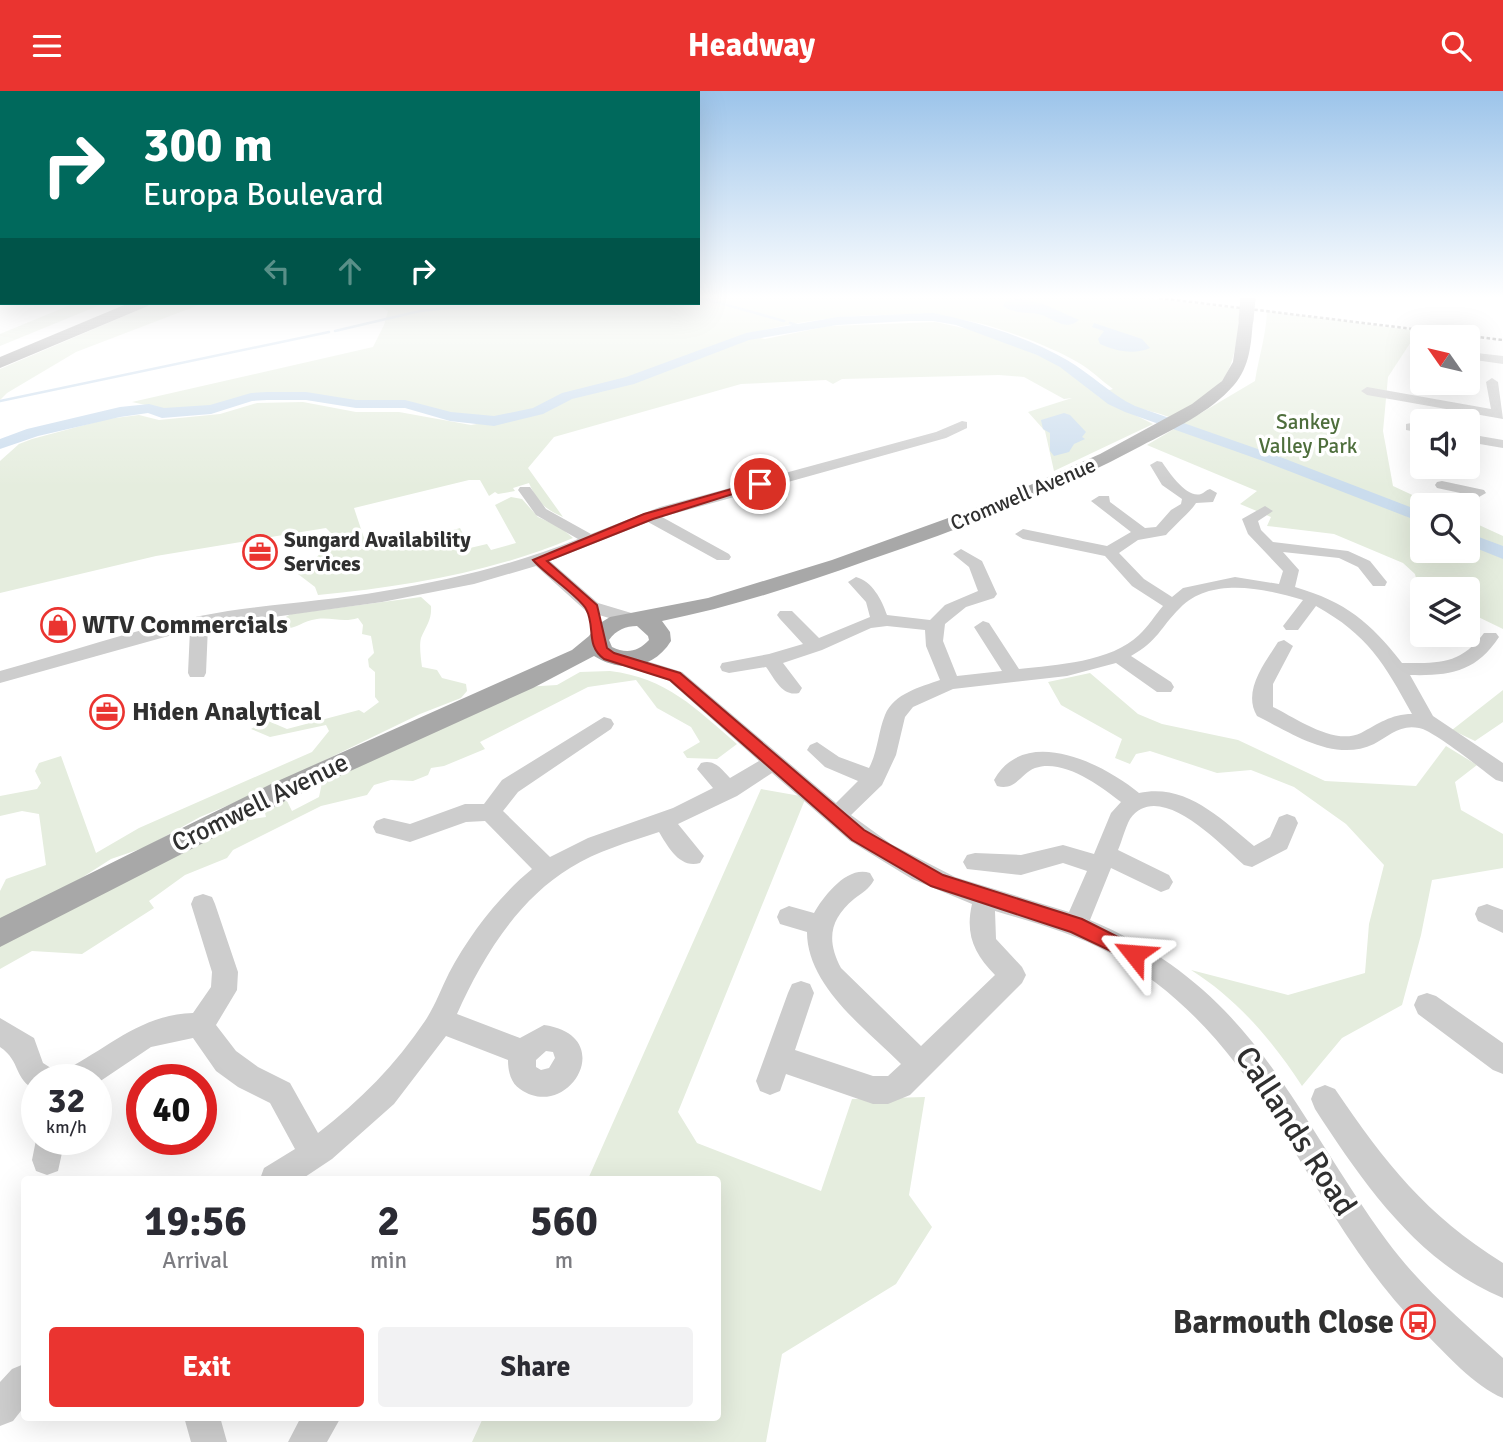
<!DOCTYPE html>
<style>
:root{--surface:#fff;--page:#f2f2f3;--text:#2b2b33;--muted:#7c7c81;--accent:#ea3430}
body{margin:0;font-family:Signika,sans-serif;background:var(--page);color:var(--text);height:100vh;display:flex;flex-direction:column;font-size:26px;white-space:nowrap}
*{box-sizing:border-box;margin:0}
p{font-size:23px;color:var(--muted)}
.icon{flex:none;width:38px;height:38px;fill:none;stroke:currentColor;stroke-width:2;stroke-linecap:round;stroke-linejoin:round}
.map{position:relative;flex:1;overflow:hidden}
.panel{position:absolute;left:21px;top:1085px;width:700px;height:245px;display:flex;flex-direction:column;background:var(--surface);border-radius:7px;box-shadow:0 7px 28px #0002}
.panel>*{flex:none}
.guide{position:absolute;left:0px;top:0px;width:700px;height:214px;box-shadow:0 7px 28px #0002;background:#00695c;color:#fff;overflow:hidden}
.needle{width:46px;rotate:304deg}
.buttons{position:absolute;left:1410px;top:234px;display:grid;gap:14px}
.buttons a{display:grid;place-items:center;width:70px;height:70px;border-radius:7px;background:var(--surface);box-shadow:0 7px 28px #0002;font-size:35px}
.speed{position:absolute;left:21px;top:973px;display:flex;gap:14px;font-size:35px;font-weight:700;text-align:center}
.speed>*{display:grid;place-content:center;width:91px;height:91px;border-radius:50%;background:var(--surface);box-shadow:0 7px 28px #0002;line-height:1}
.speed small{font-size:18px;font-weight:400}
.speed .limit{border:10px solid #d22;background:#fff;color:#111}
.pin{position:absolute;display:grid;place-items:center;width:60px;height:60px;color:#fff;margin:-30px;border:4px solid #fff;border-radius:50%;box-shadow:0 2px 7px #0007}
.me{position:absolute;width:77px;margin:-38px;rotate:298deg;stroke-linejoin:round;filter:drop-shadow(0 0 5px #0008)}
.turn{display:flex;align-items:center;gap:24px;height:147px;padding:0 28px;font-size:32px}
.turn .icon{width:91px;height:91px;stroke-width:2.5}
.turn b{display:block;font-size:49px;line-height:60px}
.lanes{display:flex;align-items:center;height:66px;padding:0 28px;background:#0003;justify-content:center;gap:35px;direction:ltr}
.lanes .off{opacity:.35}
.eta{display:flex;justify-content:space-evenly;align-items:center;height:119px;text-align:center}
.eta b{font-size:42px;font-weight:700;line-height:49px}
.cta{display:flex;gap:14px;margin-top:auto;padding:14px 28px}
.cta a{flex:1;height:80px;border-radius:7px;background:var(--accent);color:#fff;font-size:28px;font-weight:700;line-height:80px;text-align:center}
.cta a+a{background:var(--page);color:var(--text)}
header{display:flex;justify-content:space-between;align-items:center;height:91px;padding:0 28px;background:var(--accent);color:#fff;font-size:32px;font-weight:700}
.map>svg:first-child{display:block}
.green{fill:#e5edde}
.water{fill:#cadced}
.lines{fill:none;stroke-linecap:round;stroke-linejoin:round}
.stream{stroke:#cadced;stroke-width:2.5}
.river{fill:#cadced;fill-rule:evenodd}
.minor{fill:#cdcdcd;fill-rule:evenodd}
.major{fill:#a8a8a8;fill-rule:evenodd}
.highway{fill:#979797;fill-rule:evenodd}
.rail{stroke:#858585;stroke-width:2.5;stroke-dasharray:3.5 2.5;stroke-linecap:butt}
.major-bridge{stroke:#a8a8a8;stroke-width:15}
.route{fill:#ea3430;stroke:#98221f;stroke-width:2}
.labels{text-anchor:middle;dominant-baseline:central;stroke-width:7;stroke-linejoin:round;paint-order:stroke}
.far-park-label{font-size:21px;fill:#4e6e3c;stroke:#fff}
.far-street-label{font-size:21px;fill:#303030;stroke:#fff}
.far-poi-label{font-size:21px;font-weight:bold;fill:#303030;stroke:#fff;text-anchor:start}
.poi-label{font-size:26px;font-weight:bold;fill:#303030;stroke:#fff;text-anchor:start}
.street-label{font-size:26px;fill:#303030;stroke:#fff}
.near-street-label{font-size:32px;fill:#303030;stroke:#fff}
.near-poi-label{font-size:32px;font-weight:bold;fill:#303030;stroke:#fff;text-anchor:end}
</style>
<header><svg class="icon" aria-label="menu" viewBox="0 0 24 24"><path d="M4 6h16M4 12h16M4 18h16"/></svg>Headway<svg class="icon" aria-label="search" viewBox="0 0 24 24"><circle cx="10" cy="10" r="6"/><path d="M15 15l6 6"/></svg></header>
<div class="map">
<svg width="1503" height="1351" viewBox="0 0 1503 1351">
<rect width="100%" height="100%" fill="#fff"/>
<!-- green -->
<path class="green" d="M 698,207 L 1148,207 L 1240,218 C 1234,282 1230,297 1169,326 C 1146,317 1124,318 1106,300 L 1113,298 C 1101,289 1091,279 1079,272 C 1055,257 997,235 969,230 C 892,215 769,227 698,262 L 755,246 L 765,248 L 829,235 L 936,231 L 981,241 L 1067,276 L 1099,306 L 1153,333 L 1054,380 L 1045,340 L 1028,321 L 1072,307 L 1064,308 L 1024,286 L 999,284 L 842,288 L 833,293 L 826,289 L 741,293 L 554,346 L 528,377 L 563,426 C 545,418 537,411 529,392 L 513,397 L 515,400 L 498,403 L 495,401 L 489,405 L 480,389 L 469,389 L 354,417 L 367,456 L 381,453 L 396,456 L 460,437 L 470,457 L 487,453 L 491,459 L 516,452 L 495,414 L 511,406 L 522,408 L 538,426 L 560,436 L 573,447 C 493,481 404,496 318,504 L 315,496 L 298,483 L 321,462 L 334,445 L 326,437 L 156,465 L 0,502 L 0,370 L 19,353 L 32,348 L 107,328 L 139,324 L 159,329 L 220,323 L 257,312 L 303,311 L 356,321 L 399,321 L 471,334 L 513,327 L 572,306 L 571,301 L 535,317 L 493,327 L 447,321 L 409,311 L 355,310 L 309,303 L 255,302 L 211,315 L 164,318 L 132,311 L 373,256 L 384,234 L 388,220 L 375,212 L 698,212 Z
M 75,212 L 105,212 L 0,255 L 0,243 Z
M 155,212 L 204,212 L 76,261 L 7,302 L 0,309 L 0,278 Z
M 1267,220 L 1418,240 L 1388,286 L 1383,340 L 1393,395 L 1436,415 L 1423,415 L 1423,460 L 1468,460 L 1468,429 L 1503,445 L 1503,538 L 1468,521 L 1468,499 L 1423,499 L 1423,502 L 1419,500 L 1415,483 L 1403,472 L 1334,443 L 1267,435 L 1271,426 L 1240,413 L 1257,400 L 1147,354 L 1255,290 C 1259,265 1266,245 1267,220 Z
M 772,396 L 786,401 L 787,409 C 777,416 765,416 756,408 L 758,400 Z
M 421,506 L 431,515 C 432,529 426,535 421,547 C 419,555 421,568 422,576 L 437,579 L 442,587 L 466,593 L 467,600 L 461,607 L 420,623 L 253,704 L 200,726 L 146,756 L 111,768 L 72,793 L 0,830 L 0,800 L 6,788 L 46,774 L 39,723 L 22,720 L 0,725 L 0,705 L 37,698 L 41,692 L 35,680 L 39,672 L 61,665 L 96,762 L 139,737 L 312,661 L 329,640 L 326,634 L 270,646 L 251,638 L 266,629 L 287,638 L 359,619 L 364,622 L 379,611 L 375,606 L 375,581 L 369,576 L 368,568 L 374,562 L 371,545 L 362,543 L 363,534 L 358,527 C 343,532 332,526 317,528 C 300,530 297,540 278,537 L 277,531 L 291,523 Z
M 610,580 C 667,587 695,617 737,653 L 717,668 L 687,667 L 683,661 L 700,651 L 691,636 L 657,617 L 636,589 L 588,596 L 480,651 L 485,658 L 444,675 L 431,677 L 428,684 L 413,690 L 391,689 L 374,694 L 367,704 L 321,715 L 233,759 L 227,767 L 185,784 L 149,810 L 154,817 L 82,863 L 32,860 L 0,878 L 0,851 L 231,731 L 266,726 L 263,714 L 285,706 L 292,720 L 319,706 L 323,687 L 524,596 L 557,594 L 580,581 Z
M 1090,582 L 1138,623 L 1162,633 L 1238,649 L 1325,690 L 1416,695 L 1446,655 L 1477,674 L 1455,691 L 1461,719 L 1503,743 L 1503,777 L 1432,789 L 1421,844 L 1402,914 L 1342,947 L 1302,995 C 1272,949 1237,908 1191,879 L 1288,904 L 1365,882 L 1369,833 L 1384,774 L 1346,733 L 1294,696 L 1251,679 L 1217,682 L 1150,660 L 1136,663 L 1130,673 L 1115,667 L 1122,648 L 1061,614 L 1048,591 Z
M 1503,599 L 1503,631 L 1475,650 L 1452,639 Z
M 761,698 L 806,706 L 678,1021 L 697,1052 L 821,1100 L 852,1008 L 925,1006 L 909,1104 L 932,1136 L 896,1193 L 782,1263 L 766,1351 L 472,1351 L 483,1327 L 718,1326 L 718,1088 L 588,1088 Z"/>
<!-- water -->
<path class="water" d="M 1018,208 L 1041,212 L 1079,229 C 1066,240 1055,229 1042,224 C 1028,220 1016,224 1003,215 L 1005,211 Z
M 1094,232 L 1142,248 L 1150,257 C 1134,264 1115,260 1100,253 L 1098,248 L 1104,240 L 1092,236 Z
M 1064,322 L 1070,324 L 1086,341 L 1082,346 L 1085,348 L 1074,353 L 1069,361 L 1054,365 L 1050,360 L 1050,342 L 1043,338 L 1041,329 Z"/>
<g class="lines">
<!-- stream -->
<path class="stream" d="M 702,207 L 784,230
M 790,232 L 800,235
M 335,240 L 420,220 L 493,212
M 0,310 L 329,241"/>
<!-- river -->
<path class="river" d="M 933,222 C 978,231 1028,246 1067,269 C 1091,283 1110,303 1135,315 L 1275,364 L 1423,421 L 1423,432 L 1263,370 L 1125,321 L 1108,313 L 1060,276 L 1037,264 L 956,234 L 933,230 L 909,230 L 837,234 L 749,249 L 634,293 L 572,308 L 543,323 L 494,335 L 450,330 L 405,317 L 356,317 L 306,309 L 267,309 L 252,310 L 211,323 L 162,327 L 148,322 L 120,326 L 38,345 L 0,358 L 0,348 L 27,338 L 120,316 L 149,313 L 164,317 L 210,314 L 251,302 L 267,301 L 306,301 L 356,309 L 405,309 L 451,321 L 494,325 L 533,317 L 562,302 L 626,286 L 746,242 L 837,226 Z
M 1468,442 L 1503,455 L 1503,468 L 1468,454 Z"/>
<!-- minor -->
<path class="minor" d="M 1468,261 L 1503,265 L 1503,273 L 1468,268 Z
M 1492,287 L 1498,291 L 1503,328 L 1367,304 L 1361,300 L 1367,296 L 1491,318 L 1486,291 Z
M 962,330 L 967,331 L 967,337 L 946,347 L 662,426 L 729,463 L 731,466 L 729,469 L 717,469 L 648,431 L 550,470 L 598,512 L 638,524 L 641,528 L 638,532 L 632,534 L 586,520 L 536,475 L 474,493 L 382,511 L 208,535 L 206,582 L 204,586 L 190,586 L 188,582 L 190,539 L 0,592 L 0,580 C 66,562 133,539 200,525 C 261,513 323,511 384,500 C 451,489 515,473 578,448 L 536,424 L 518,399 L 520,396 L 530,396 L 546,418 L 591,443 L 660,416 L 936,341 Z
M 1411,332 L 1423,334 L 1423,342 L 1406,339 L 1406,333 Z
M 1468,343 L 1503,349 L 1503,357 L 1468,351 Z
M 1157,370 L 1162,371 C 1168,380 1187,408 1201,403 C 1204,402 1206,399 1210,398 L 1217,402 L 1213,411 L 1196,412 C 1193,418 1173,436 1166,444 L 1138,449 L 1119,462 L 1144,488 L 1169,504 L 1172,506 L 1183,497 L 1235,486 L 1279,493 L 1283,480 L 1248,443 L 1242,428 L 1265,415 L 1273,420 L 1258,430 L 1261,439 L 1273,451 L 1348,460 L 1370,470 L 1387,491 L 1385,495 L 1373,495 L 1358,476 L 1339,467 L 1283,461 L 1299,479 L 1295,496 C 1346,511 1370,531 1402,572 C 1439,572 1460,574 1484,542 L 1496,542 L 1499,546 C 1476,581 1450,585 1410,584 L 1433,625 L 1503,672 L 1503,691 L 1496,689 C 1481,678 1433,639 1419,637 C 1400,633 1389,645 1374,653 C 1334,672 1292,642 1257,625 C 1242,600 1265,572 1278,551 L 1284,549 L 1293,555 L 1273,593 L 1273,616 C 1296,627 1334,655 1361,642 C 1378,633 1391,623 1412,623 C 1384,572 1368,544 1316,515 L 1298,539 L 1286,539 L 1283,535 L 1303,509 C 1266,498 1211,485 1180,517 C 1159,538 1159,549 1131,565 L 1171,591 L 1174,596 L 1171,601 L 1157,601 L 1116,572 L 1067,585 L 953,598 L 913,616 L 905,626 L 896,664 L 882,694 L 851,724 L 891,753 L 955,786 L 1069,821 L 1087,780 L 1063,772 L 1021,784 L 967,778 L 963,771 L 967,764 L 975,762 L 1021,764 L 1063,754 L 1094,763 L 1111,722 L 1121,711 C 1101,695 1063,667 1035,677 C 1020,683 1016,700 997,695 L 994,689 C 1025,633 1104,673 1139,702 C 1186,692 1220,727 1254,755 L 1270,746 L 1279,726 L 1287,723 L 1295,726 L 1298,732 L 1287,758 L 1252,776 L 1244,774 C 1221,754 1159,687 1130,728 C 1125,737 1122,750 1118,759 L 1169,784 L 1173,791 L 1169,798 L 1161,801 L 1111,777 L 1090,829 C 1254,898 1291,1018 1387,1150 C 1420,1195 1462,1230 1503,1267 L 1503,1307 C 1475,1296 1444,1261 1422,1239 C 1301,1118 1270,950 1110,862 C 1073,842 1035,832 995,820 L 996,848 L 1022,876 L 1026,884 L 1022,892 L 910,1004 L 888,1013 L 873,1013 L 786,983 L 780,1000 L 770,1004 L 760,1000 L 756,990 L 788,902 L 792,893 L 801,890 L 810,893 L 814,902 L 795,959 L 873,985 L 888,985 L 901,973 C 866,938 807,895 807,841 L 780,833 L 777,826 L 780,819 L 789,815 L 814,822 C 824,804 848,774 870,782 L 874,789 C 869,798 862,802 854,808 C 830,828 826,849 841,877 L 921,955 L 995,884 C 974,863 965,843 972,813 L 912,788 L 850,750 L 772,682 L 737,705 L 678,733 L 704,765 L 700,772 C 680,778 668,756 659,741 C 629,751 597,760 570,777 C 517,809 481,869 457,923 L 520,947 L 544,934 C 620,945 568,1032 520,998 C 511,992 508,981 508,969 L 446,945 L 394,1013 L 332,1068 L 302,1088 L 260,1088 L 264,1077 L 295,1058 L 270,1012 L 238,996 L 216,980 L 193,947 L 151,956 L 96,993 L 96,989 L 61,989 L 65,979 C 110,956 140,924 193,922 L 211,896 L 212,881 L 191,813 L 194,806 L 203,803 L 212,806 L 215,813 L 238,881 L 237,899 L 216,934 L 236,960 L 258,976 L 290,992 L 318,1042 C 360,1010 396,973 425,930 C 435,915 441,898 449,882 C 469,844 499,805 532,778 L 485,730 L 466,731 L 410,751 L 376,742 L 373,736 L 376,730 L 384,727 L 410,733 L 465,713 L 484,713 L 502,689 L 604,626 L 611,628 L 614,633 L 611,638 L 518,701 L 503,720 L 550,766 L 588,747 L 673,717 L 713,697 L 697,678 L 701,672 C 715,668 721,678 730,687 L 759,670 L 668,589 L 614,572 L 612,568 L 614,564 L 621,562 L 682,581 L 836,712 L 858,690 L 825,676 L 807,659 L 810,654 L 817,651 L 839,666 L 869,677 C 878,660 878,641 885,624 C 894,602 921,596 940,589 L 926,555 L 925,539 L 887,535 L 871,537 L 822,559 L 783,572 L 802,597 L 799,602 C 782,606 775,588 766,576 L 729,582 L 722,580 L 720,576 L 722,572 L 769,563 L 803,553 L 780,528 L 777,524 L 780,520 L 792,520 L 819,547 L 870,526 L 866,511 L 848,491 L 856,486 C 872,490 882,509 887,524 L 930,529 L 945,514 L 978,500 L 969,476 L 953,463 L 961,458 L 982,470 L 997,503 L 994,507 L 966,516 L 945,533 L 943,550 L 957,585 L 1002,580 L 974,536 L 983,530 L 989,532 L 1019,578 C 1056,574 1111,571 1139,544 C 1148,536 1155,524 1163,515 L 1132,495 L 1105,465 L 1023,448 L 1015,443 L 1023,438 L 1107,455 L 1131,441 L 1091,410 L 1099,405 L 1109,405 L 1110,411 L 1145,437 L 1156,436 L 1171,419 L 1181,413 L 1182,408 L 1162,394 L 1150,374 ZM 546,960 L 553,961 L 555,967 L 549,977 L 541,979 L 536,976 L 536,969 Z
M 1442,390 L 1484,399 L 1486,402 L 1479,406 L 1437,397 L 1435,394 L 1437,391 Z
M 1487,813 L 1503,819 L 1503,842 L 1478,830 L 1475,823 L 1478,816 Z
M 1427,902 L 1436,905 L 1503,952 L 1503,983 L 1493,979 L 1418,923 L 1414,914 L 1418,905 Z
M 0,927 L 34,947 L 43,972 L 54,979 L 58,989 L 37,989 L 37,1000 C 12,987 22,971 0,956 Z
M 1325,994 L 1335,998 C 1386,1073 1425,1123 1503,1172 L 1503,1207 C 1418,1172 1363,1092 1315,1018 L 1311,1008 L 1315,998 Z
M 37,1044 L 37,1048 L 65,1048 L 58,1080 L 47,1084 L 36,1080 L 32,1069 Z
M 24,1273 L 24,1316 L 13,1330 L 0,1335 L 0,1291 L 12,1278 Z
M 184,1326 L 220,1326 L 227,1351 L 191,1351 Z
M 301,1326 L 341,1326 L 327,1351 L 288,1351 Z"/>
<!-- major -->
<path class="major" d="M 1246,225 L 1253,229 C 1251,253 1250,275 1234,294 C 1210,322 1173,338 1141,355 C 1053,402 961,438 866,470 C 799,494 732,516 662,530 L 670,541 L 671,550 C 654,578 621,582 594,565 L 533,597 L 291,707 L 0,856 L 0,827 L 271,693 L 572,559 L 589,545 L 597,534 L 610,526 L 708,507 L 832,469 L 987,413 L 1100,363 L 1192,313 L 1222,290 L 1233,271 L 1239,229 ZM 637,535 L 648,545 L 649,549 C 638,561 626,563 612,556 L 609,549 C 616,539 626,535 637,535 Z"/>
<!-- highway -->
<path class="highway" d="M 129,212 L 150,212 L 148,215 L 0,277 L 0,266 Z"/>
<!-- rail -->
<path class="rail" d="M 1159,207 L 1503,249"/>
<!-- major-bridge -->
<path class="major-bridge" d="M 1246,229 L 1248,207"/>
</g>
<!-- sky -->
<linearGradient id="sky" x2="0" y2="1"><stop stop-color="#9cc4ea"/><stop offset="0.52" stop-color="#fff"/><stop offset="1" stop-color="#fff" stop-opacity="0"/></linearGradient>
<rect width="1503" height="396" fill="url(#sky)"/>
<!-- route -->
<path class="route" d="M 756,391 L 765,393 L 653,428 L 547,470 L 597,514 L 607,557 L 614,562 L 680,582 L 864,739 L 943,784 L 1082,828 L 1140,857 L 1143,863 L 1140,869 L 1134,871 L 1071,841 L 931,795 L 852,749 L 670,589 L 604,568 C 585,554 596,536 586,518 C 580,506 544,482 533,469 L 644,423 Z"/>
<!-- icons -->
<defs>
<g id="office-ring" transform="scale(1.75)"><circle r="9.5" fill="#fff" stroke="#ea3430" stroke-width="1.5"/><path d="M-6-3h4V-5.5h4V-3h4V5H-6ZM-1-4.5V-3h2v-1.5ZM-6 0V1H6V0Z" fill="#ea3430"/></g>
<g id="shop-ring" transform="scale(1.75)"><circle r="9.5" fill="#fff" stroke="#ea3430" stroke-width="1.5"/><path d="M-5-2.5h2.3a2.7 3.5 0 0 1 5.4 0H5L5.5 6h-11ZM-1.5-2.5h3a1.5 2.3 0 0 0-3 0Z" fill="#ea3430"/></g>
<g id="bus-ring" transform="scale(1.75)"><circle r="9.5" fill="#fff" stroke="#ea3430" stroke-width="1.5"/><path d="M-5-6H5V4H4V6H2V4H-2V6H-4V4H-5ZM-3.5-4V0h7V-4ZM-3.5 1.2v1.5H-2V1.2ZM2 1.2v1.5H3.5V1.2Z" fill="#ea3430"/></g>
</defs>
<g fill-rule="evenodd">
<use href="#office-ring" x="260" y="461"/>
<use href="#shop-ring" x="58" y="534"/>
<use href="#office-ring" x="107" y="621"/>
<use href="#bus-ring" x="1418" y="1231"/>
</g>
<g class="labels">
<!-- far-park labels -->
<g class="far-park-label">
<text x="1308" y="331">Sankey<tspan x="1308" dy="24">Valley Park</tspan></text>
</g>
<!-- far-street labels -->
<g class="far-street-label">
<text transform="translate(1023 403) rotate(-23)">Cromwell Avenue</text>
</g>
<!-- far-poi labels -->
<g class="far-poi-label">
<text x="284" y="449">Sungard Availability<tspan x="284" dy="24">Services</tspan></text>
</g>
<!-- poi labels -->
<g class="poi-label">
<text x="82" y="534">WTV Commercials</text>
<text x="132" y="621">Hiden Analytical</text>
</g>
<!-- street labels -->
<g class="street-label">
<text transform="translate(260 712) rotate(-26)">Cromwell Avenue</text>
</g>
<!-- near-street labels -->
<g class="near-street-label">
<text transform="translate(1296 1040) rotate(57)">Callands Road</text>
</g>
<!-- near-poi labels -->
<g class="near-poi-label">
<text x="1394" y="1231">Barmouth Close</text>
</g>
</g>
</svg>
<div class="buttons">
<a><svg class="needle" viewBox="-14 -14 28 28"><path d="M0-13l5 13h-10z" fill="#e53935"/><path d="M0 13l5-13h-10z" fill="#7c7c81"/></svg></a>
<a><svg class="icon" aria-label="sound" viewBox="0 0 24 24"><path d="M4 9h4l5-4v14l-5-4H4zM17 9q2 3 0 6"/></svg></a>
<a><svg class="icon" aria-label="search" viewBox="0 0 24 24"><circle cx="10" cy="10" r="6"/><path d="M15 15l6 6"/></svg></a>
<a><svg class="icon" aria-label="layers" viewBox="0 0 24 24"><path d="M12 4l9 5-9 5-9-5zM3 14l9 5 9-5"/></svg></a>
</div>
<div class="speed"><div>32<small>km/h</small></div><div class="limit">40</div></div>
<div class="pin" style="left:760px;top:393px;background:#d93025"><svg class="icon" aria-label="arrive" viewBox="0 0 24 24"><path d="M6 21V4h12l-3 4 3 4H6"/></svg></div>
<svg class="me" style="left:1134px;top:863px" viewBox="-20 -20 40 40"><path d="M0-17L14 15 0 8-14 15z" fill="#ea3430" stroke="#fff" stroke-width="4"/></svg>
<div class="guide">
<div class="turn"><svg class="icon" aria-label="right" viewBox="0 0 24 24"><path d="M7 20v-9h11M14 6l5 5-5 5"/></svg><div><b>300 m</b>Europa Boulevard</div></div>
<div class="lanes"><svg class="icon off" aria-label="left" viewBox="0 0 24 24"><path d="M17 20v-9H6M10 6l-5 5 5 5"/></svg><svg class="icon off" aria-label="ahead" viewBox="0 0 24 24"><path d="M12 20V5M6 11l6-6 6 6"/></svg><svg class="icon" aria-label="right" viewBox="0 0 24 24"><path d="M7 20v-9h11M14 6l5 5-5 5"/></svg></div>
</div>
<section class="panel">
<div class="eta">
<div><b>19:56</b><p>Arrival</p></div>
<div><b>2</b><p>min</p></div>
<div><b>560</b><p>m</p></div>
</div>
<div class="cta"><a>Exit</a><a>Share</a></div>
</section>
</div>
